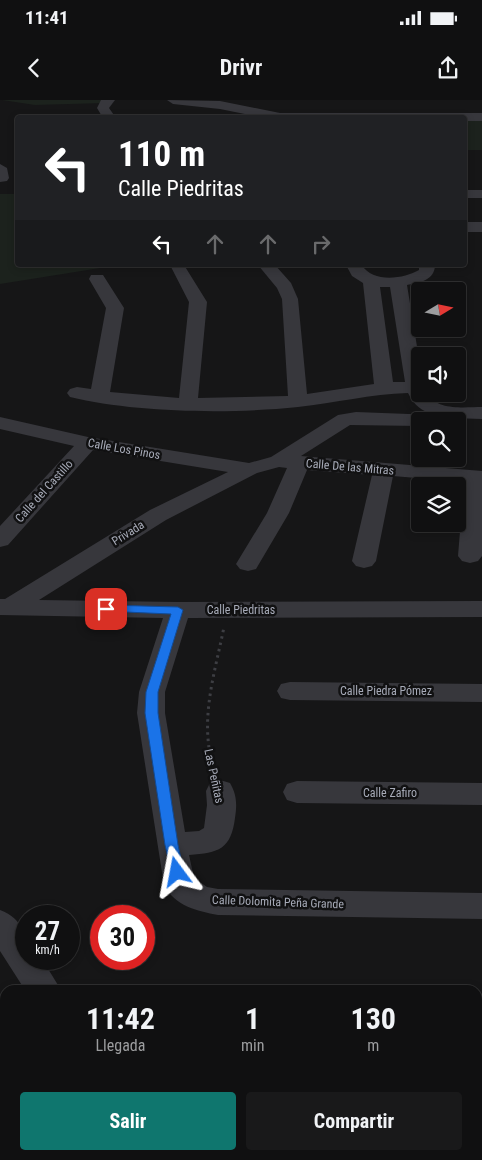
<!DOCTYPE html>
<html lang="es">
<meta charset="utf-8">
<style>
:root{--surface:#101011;--page:#19191a;--text:#f1f3f6;--muted:#9c9d9f;--line:#303031;--accent:#0f766e}
body{margin:0;font-family:"Roboto Condensed",sans-serif;background:var(--page);color:var(--text);height:100vh;display:flex;flex-direction:column;font-size:19px;white-space:nowrap}
*{box-sizing:border-box;margin:0}
p{font-size:16px;color:var(--muted)}
.icon{flex:none;width:28px;height:28px;fill:none;stroke:currentColor;stroke-width:2;stroke-linecap:round;stroke-linejoin:round}
.map{position:relative;flex:1;overflow:hidden}
.side{position:absolute;left:0px;top:885px;width:482px;height:175px;display:flex;flex-direction:column;background:var(--surface);border-radius:15px 15px 0 0;box-shadow:0 2px 8px #0003,0 0 0 1px var(--line)}
.side>*{flex:none}
.banner{position:absolute;left:15px;top:15px;width:452px;height:152px;border-radius:5px;box-shadow:0 2px 8px #0003,0 0 0 1px var(--line);background:#202124;color:#fff;overflow:hidden}
.needle{width:32px;rotate:80deg}
.buttons{position:absolute;left:411px;top:182px;display:grid;gap:10px}
.buttons a{display:grid;place-items:center;width:55px;height:55px;border-radius:5px;background:var(--surface);box-shadow:0 2px 8px #0003,0 0 0 1px var(--line);font-size:25px}
.speed{position:absolute;left:15px;top:805px;display:flex;gap:10px;font-size:25px;font-weight:700;text-align:center}
.speed>*{display:grid;place-content:center;width:65px;height:65px;border-radius:50%;background:var(--surface);box-shadow:0 2px 8px #0003,0 0 0 1px var(--line);line-height:1}
.speed small{font-size:12px;font-weight:400}
.speed .limit{border:8px solid #d22;background:#fff;color:#111}
.pin{position:absolute;display:grid;place-items:center;width:42px;height:42px;color:#fff;margin:-21px;border-radius:10px;box-shadow:0 2px 8px #0006}
.me{position:absolute;width:55px;margin:-28px;rotate:347deg;stroke-linejoin:round;filter:drop-shadow(0 0 4px #0008)}
.turn{display:flex;align-items:center;gap:18px;height:105px;padding:0 20px;font-size:22px}
.turn .icon{width:65px;height:65px;stroke-width:2.5}
.turn b{display:block;font-size:35px;line-height:42px}
.lanes{display:flex;align-items:center;height:48px;padding:0 20px;background:#0003;justify-content:center;gap:25px;direction:ltr}
.lanes .off{opacity:.35}
.eta{display:flex;justify-content:space-evenly;align-items:center;height:85px;text-align:center}
.eta b{font-size:30px;font-weight:700;line-height:35px}
.action{display:flex;gap:10px;margin-top:auto;padding:10px 20px}
.action a{flex:1;height:58px;border-radius:5px;background:var(--accent);color:#fff;font-size:20px;font-weight:700;line-height:58px;text-align:center}
.action a+a{background:var(--page);color:var(--text)}
.status{display:flex;justify-content:space-between;align-items:center;height:35px;padding:0 25px;background:var(--surface);direction:ltr}
.status svg{height:14px;fill:currentColor}
header{display:flex;justify-content:space-between;align-items:center;height:65px;padding:0 20px;background:var(--surface);font-size:22px;font-weight:700}
.map>svg:first-child{display:block}
.green{fill:#1c221d}
.lines{fill:none;stroke-linecap:round;stroke-linejoin:round}
.path{stroke:#3d3e43;stroke-width:3;stroke-dasharray:2.5 4;stroke-linecap:butt}
.minor{fill:#37373c;fill-rule:evenodd}
.route{fill:#1a73e8;stroke:#114b97}
.labels{text-anchor:middle;dominant-baseline:central;stroke-width:5;stroke-linejoin:round;paint-order:stroke}
.street-label{font-size:12px;fill:#a7abb8;stroke:#111112}
</style>
<div class="status"><b>11:41</b><svg viewBox="0 0 49 12"><path d="M0 12V9h3v3zM5 12V6h3v6zM10 12V3h3v9zM15 12V0h3v12zM26 1h20v11H26zM47 4h2v5h-2z"/></svg></div>
<header><svg class="icon" aria-label="back" viewBox="0 0 24 24"><path d="M15 5l-7 7 7 7"/></svg>Drivr<svg class="icon" aria-label="share" viewBox="0 0 24 24"><path d="M12 15V3M7 8l5-5 5 5M5 13v7h14v-7"/></svg></header>
<div class="map">
<svg width="482" height="1060" viewBox="0 0 482 1060">
<rect width="100%" height="100%" fill="#161617"/>
<!-- green -->
<path class="green" d="M 2,0 L 107,0 L 104,3 L 35,5 Z
M 465,20 L 482,20 L 482,50 L 465,50 Z
M 0,94 L 17,94 L 18,165 L 119,165 L 0,184 Z
M 5,923 L 5,1055 L 335,1055 L 335,1060 L 0,1060 L 0,930 Z"/>
<g class="lines">
<!-- path -->
<path class="path" d="M 215,673 C 198,623 214,577 224,527"/>
<!-- minor -->
<path class="minor" d="M 101,0 L 115,0 L 109,8 L 116,18 L 103,18 L 97,8 Z
M 167,0 L 220,1 L 280,13 L 482,13 L 482,21 L 465,21 L 465,18 L 264,18 L 220,9 L 173,4 Z
M 0,64 L 7,68 L 9,78 L 7,81 L 0,82 Z
M 465,90 L 482,90 L 482,98 L 465,98 Z
M 465,122 L 482,122 L 482,132 L 465,132 Z
M 170,165 L 184,165 L 207,202 L 198,298 L 288,296 L 282,199 L 277,188 L 258,165 L 275,165 L 291,183 L 298,199 L 307,294 L 374,284 L 363,183 L 352,176 L 346,165 L 362,165 C 372,183 404,179 419,170 L 419,165 L 435,165 C 435,180 419,183 407,185 L 420,265 L 420,294 L 428,294 C 437,311 465,307 482,307 L 482,319 L 452,318 L 454,321 L 420,321 L 420,326 L 350,325 L 301,356 L 482,371 L 482,456 L 478,461 L 470,463 L 462,461 L 458,456 L 464,382 L 393,376 L 376,461 L 372,466 L 364,468 L 356,466 L 352,461 L 372,375 L 307,370 L 289,413 L 256,469 L 248,471 L 240,469 L 236,464 L 267,413 L 287,368 L 279,367 L 257,373 L 166,420 L 39,500 L 178,502 L 482,501 L 482,517 L 188,518 L 165,592 L 165,613 L 185,732 L 199,731 L 204,728 L 207,705 L 206,691 L 210,683 L 220,680 L 230,683 C 237,695 237,705 235,718 C 231,749 219,753 189,755 L 194,778 L 207,787 L 218,789 L 482,793 L 482,819 L 218,815 C 197,811 175,806 164,785 L 137,613 L 139,592 L 163,518 L 0,515 L 0,499 L 5,499 L 150,410 L 228,372 L 93,350 L 8,445 L 0,447 L 0,426 L 74,346 L 0,329 L 0,317 L 88,337 L 249,363 L 271,357 L 338,315 L 356,312 L 435,315 C 421,311 414,305 408,293 C 371,294 335,303 298,307 C 231,314 136,313 70,297 L 67,293 L 70,289 L 77,287 L 91,289 L 106,208 L 89,179 L 91,175 L 103,175 L 124,208 L 110,292 L 179,298 L 189,202 ZM 380,187 L 390,187 L 405,282 L 393,282 Z
M 290,582 L 482,584 L 482,602 L 290,600 L 281,598 L 277,591 L 281,584 Z
M 297,681 L 482,683 L 482,705 L 297,703 L 287,700 L 283,692 L 287,684 Z
M 0,810 C 24,819 26,836 26,859 L 42,859 L 61,890 L 25,890 L 0,851 Z
M 478,946 L 482,946 L 482,978 L 478,978 Z
M 340,1055 L 378,1055 L 378,1060 L 340,1060 Z"/>
</g>
<!-- route -->
<path class="route" d="M 106,505 L 178,507 L 183,510 L 158,592 L 158,613 L 178,745 L 184,772 L 182,776 L 177,777 L 172,776 L 165,745 L 145,613 L 146,592 L 171,514 L 102,511 L 100,509 L 102,506 Z"/>
<g class="labels">
<!-- street labels -->
<g class="street-label">
<text transform="translate(124 349) rotate(10)">Calle Los Pinos</text>
<text transform="translate(350 367) rotate(5)">Calle De las Mitras</text>
<text transform="translate(44 391) rotate(-48)">Calle del Castillo</text>
<text transform="translate(128 433) rotate(-32)">Privada</text>
<text x="241" y="510">Calle Piedritas</text>
<text x="386" y="591">Calle Piedra Pómez</text>
<text transform="translate(214 676) rotate(78)">Las Peñitas</text>
<text x="390" y="693">Calle Zafiro</text>
<text transform="translate(278 802) rotate(2)">Calle Dolomita Peña Grande</text>
</g>
</g>
</svg>
<div class="buttons">
<a><svg class="needle" viewBox="-14 -14 28 28"><path d="M0-13l5 13h-10z" fill="#e53935"/><path d="M0 13l5-13h-10z" fill="#9c9d9f"/></svg></a>
<a><svg class="icon" aria-label="sound" viewBox="0 0 24 24"><path d="M4 9h4l5-4v14l-5-4H4zM17 9q2 3 0 6"/></svg></a>
<a><svg class="icon" aria-label="search" viewBox="0 0 24 24"><circle cx="10" cy="10" r="6"/><path d="M15 15l6 6"/></svg></a>
<a><svg class="icon" aria-label="layers" viewBox="0 0 24 24"><path d="M12 4l9 5-9 5-9-5zM3 14l9 5 9-5"/></svg></a>
</div>
<div class="speed"><div>27<small>km/h</small></div><div class="limit">30</div></div>
<div class="pin" style="left:106px;top:509px;background:#d93025"><svg class="icon" aria-label="arrive" viewBox="0 0 24 24"><path d="M6 21V4h12l-3 4 3 4H6"/></svg></div>
<svg class="me" style="left:177px;top:772px" viewBox="-20 -20 40 40"><path d="M0-17L14 15 0 8-14 15z" fill="#1a73e8" stroke="#fff" stroke-width="4"/></svg>
<div class="banner">
<div class="turn"><svg class="icon" aria-label="left" viewBox="0 0 24 24"><path d="M17 20v-9H6M10 6l-5 5 5 5"/></svg><div><b>110 m</b>Calle Piedritas</div></div>
<div class="lanes"><svg class="icon" aria-label="left" viewBox="0 0 24 24"><path d="M17 20v-9H6M10 6l-5 5 5 5"/></svg><svg class="icon off" aria-label="ahead" viewBox="0 0 24 24"><path d="M12 20V5M6 11l6-6 6 6"/></svg><svg class="icon off" aria-label="ahead" viewBox="0 0 24 24"><path d="M12 20V5M6 11l6-6 6 6"/></svg><svg class="icon off" aria-label="right" viewBox="0 0 24 24"><path d="M7 20v-9h11M14 6l5 5-5 5"/></svg></div>
</div>
<section class="side">
<div class="eta">
<div><b>11:42</b><p>Llegada</p></div>
<div><b>1</b><p>min</p></div>
<div><b>130</b><p>m</p></div>
</div>
<div class="action"><a>Salir</a><a>Compartir</a></div>
</section>
</div>
